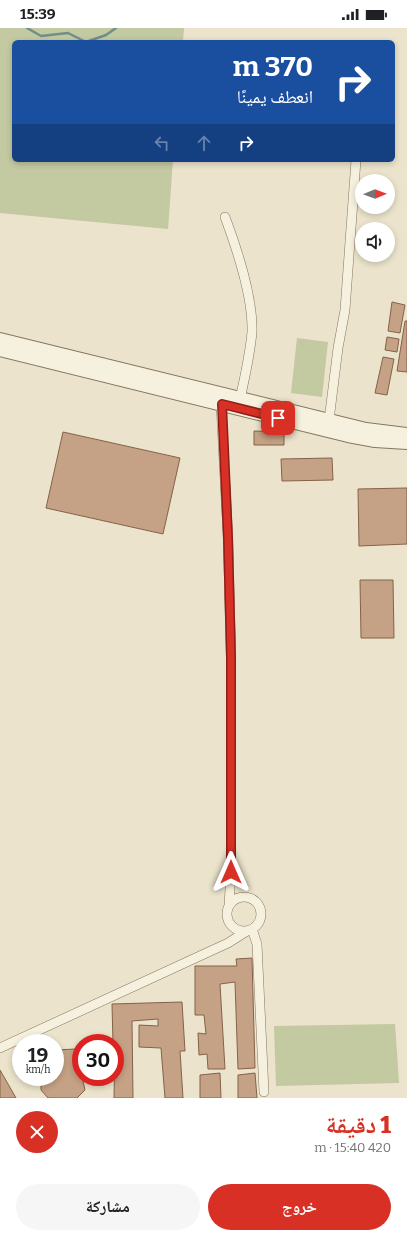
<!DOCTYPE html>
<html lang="ar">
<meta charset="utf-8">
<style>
:root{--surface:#fff;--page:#f6f6f6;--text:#202124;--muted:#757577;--accent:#d93025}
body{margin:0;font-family:Bitter,"Noto Naskh Arabic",serif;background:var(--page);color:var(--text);direction:rtl;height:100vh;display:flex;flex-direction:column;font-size:15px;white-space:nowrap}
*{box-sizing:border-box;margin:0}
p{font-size:13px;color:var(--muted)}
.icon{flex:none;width:22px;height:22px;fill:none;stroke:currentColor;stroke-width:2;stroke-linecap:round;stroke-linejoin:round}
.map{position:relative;height:1070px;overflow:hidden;direction:ltr}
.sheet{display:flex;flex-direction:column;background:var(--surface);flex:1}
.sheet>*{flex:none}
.top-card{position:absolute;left:12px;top:12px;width:383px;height:122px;border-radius:6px;box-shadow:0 2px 6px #0003;direction:rtl;background:#1a4fa0;color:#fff;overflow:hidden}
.needle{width:26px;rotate:89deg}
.controls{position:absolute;left:355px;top:146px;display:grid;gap:8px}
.controls a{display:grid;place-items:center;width:40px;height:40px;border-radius:50%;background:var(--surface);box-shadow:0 2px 6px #0003;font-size:20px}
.speed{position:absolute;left:12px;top:1006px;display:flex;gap:8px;font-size:20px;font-weight:700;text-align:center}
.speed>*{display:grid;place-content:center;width:52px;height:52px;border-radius:50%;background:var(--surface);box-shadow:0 2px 6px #0003;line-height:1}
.speed small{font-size:10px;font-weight:400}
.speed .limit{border:6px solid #d22;background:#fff;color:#111}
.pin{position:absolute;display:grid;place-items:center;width:34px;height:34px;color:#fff;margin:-17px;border-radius:8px;box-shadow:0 2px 6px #0006}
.me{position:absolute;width:44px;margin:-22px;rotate:0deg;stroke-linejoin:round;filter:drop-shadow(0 0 3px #0008)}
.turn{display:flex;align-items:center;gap:14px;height:84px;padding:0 16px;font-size:18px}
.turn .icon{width:52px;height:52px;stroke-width:2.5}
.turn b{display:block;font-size:28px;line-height:34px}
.lanes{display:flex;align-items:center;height:38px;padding:0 16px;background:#0003;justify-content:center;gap:20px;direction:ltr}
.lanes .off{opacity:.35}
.round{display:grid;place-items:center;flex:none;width:42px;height:42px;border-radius:21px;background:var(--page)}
.head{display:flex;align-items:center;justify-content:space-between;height:68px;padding:0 16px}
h1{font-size:24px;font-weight:800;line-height:30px;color:var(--accent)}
.primary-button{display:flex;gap:8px;margin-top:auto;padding:8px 16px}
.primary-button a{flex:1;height:46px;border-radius:24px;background:var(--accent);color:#fff;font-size:16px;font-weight:800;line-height:46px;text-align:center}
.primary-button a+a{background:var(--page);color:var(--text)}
.status{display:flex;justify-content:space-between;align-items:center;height:28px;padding:0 20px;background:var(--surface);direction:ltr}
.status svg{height:11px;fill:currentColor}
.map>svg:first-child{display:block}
.green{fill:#c3c9a0}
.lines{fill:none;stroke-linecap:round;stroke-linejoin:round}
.stream{stroke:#728e88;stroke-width:2.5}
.building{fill:#c5a285;stroke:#846249}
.minor-casing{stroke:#877661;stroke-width:10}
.tertiary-casing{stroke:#877661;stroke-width:14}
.minor{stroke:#f6f0de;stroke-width:9}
.tertiary{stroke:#f6f0de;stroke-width:12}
.route-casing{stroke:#8d1f18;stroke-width:10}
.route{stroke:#d93025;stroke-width:7}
</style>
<div class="status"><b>15:39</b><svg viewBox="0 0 49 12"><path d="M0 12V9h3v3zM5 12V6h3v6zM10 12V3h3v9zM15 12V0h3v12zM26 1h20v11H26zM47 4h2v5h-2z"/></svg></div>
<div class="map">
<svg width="407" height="1070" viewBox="0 0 407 1070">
<rect width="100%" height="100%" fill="#ebe3cb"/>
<!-- green -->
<path class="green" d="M 0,0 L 184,0 L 183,14 L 14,14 L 14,132 L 173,132 L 168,201 L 0,185 Z
M 297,310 L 328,314 L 322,369 L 291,365 Z
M 395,996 L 399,1055 L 276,1058 L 274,998 Z"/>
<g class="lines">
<!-- stream -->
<path class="stream" d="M 27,0 L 41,8 L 68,5 L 86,14
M 86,14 L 106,7 L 116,0"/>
</g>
<!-- building -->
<path class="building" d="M 392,274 L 405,277 L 400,305 L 388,303 Z
M 405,293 L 407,293 L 407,344 L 397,343 Z
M 387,309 L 399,311 L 397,324 L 385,322 Z
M 383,329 L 394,331 L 387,367 L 375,365 Z
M 254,403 L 284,404 L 284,417 L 254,417 Z
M 63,404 L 180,430 L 163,506 L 46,480 Z
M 332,430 L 333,452 L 282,453 L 281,431 Z
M 407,460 L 407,516 L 359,518 L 358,461 Z
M 360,552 L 393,552 L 394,610 L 361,610 Z
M 252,930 L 255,1040 L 238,1041 L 235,954 L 220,956 L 225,1041 L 208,1041 L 207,1026 L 199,1027 L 198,1005 L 206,1006 L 204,987 L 195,987 L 195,938 L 237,938 L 236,931 Z
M 182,974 L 185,1023 L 180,1023 L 183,1070 L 165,1070 L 161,1020 L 139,1019 L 139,997 L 158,998 L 158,991 L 132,993 L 133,1070 L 114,1070 L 115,1015 L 113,1015 L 112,976 Z
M 76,1021 L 85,1062 L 77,1070 L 48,1070 L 41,1062 L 41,1049 L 55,1049 L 55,1022 Z
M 0,1042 L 16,1070 L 0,1070 Z
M 220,1045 L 221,1070 L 200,1070 L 200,1047 Z
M 255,1045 L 257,1070 L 238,1070 L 238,1047 Z"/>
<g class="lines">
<!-- minor casing -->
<g class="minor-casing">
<path id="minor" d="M 225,189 C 237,221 253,270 252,304 C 250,326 245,349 240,371
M 221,376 L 228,510 L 231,629 L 231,844 L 229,877
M 329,392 L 338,320 L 345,282 L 356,132
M227 886a17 17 0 1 1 34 0a17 17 0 1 1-34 0Z
M 252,901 L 257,916 L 264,1064
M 0,1020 L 228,915 L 247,903"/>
</g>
<!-- tertiary casing -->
<g class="tertiary-casing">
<path id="tertiary" d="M 0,311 L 366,401 L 407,406
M 0,322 L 348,408 L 375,413 L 407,415"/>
</g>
<!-- minor -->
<use href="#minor" class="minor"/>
<!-- tertiary -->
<use href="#tertiary" class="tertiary"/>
</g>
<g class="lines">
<!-- route casing -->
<g class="route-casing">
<path id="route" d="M 231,844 L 231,629 L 228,510 L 222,376 L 278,390"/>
</g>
<!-- route -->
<use href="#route" class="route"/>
</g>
</svg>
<div class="controls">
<a><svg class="needle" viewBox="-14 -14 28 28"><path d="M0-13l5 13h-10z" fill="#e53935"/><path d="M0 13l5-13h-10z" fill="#757577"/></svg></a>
<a><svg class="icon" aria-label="sound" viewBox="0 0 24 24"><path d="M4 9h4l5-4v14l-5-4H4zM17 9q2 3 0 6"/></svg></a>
</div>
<div class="speed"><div>19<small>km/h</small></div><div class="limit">30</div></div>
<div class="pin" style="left:278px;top:390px;background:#d93025"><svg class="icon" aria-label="arrive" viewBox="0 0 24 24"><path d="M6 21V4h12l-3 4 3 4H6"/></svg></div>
<svg class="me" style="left:231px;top:844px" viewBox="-20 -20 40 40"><path d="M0-17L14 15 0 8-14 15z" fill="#d93025" stroke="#fff" stroke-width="4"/></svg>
<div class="top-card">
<div class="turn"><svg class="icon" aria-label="right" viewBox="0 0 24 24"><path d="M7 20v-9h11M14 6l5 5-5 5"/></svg><div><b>370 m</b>انعطف يمينًا</div></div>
<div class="lanes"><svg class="icon off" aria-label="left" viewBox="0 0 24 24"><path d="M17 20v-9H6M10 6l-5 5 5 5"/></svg><svg class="icon off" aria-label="ahead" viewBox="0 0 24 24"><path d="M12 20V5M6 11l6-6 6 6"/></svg><svg class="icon" aria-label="right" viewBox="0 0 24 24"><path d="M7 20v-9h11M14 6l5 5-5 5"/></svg></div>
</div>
</div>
<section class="sheet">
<div class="head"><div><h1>1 دقيقة</h1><p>420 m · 15:40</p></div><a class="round" style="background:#d93025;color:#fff"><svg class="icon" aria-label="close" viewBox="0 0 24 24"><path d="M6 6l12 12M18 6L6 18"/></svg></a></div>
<div class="primary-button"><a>خروج</a><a>مشاركة</a></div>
</section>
